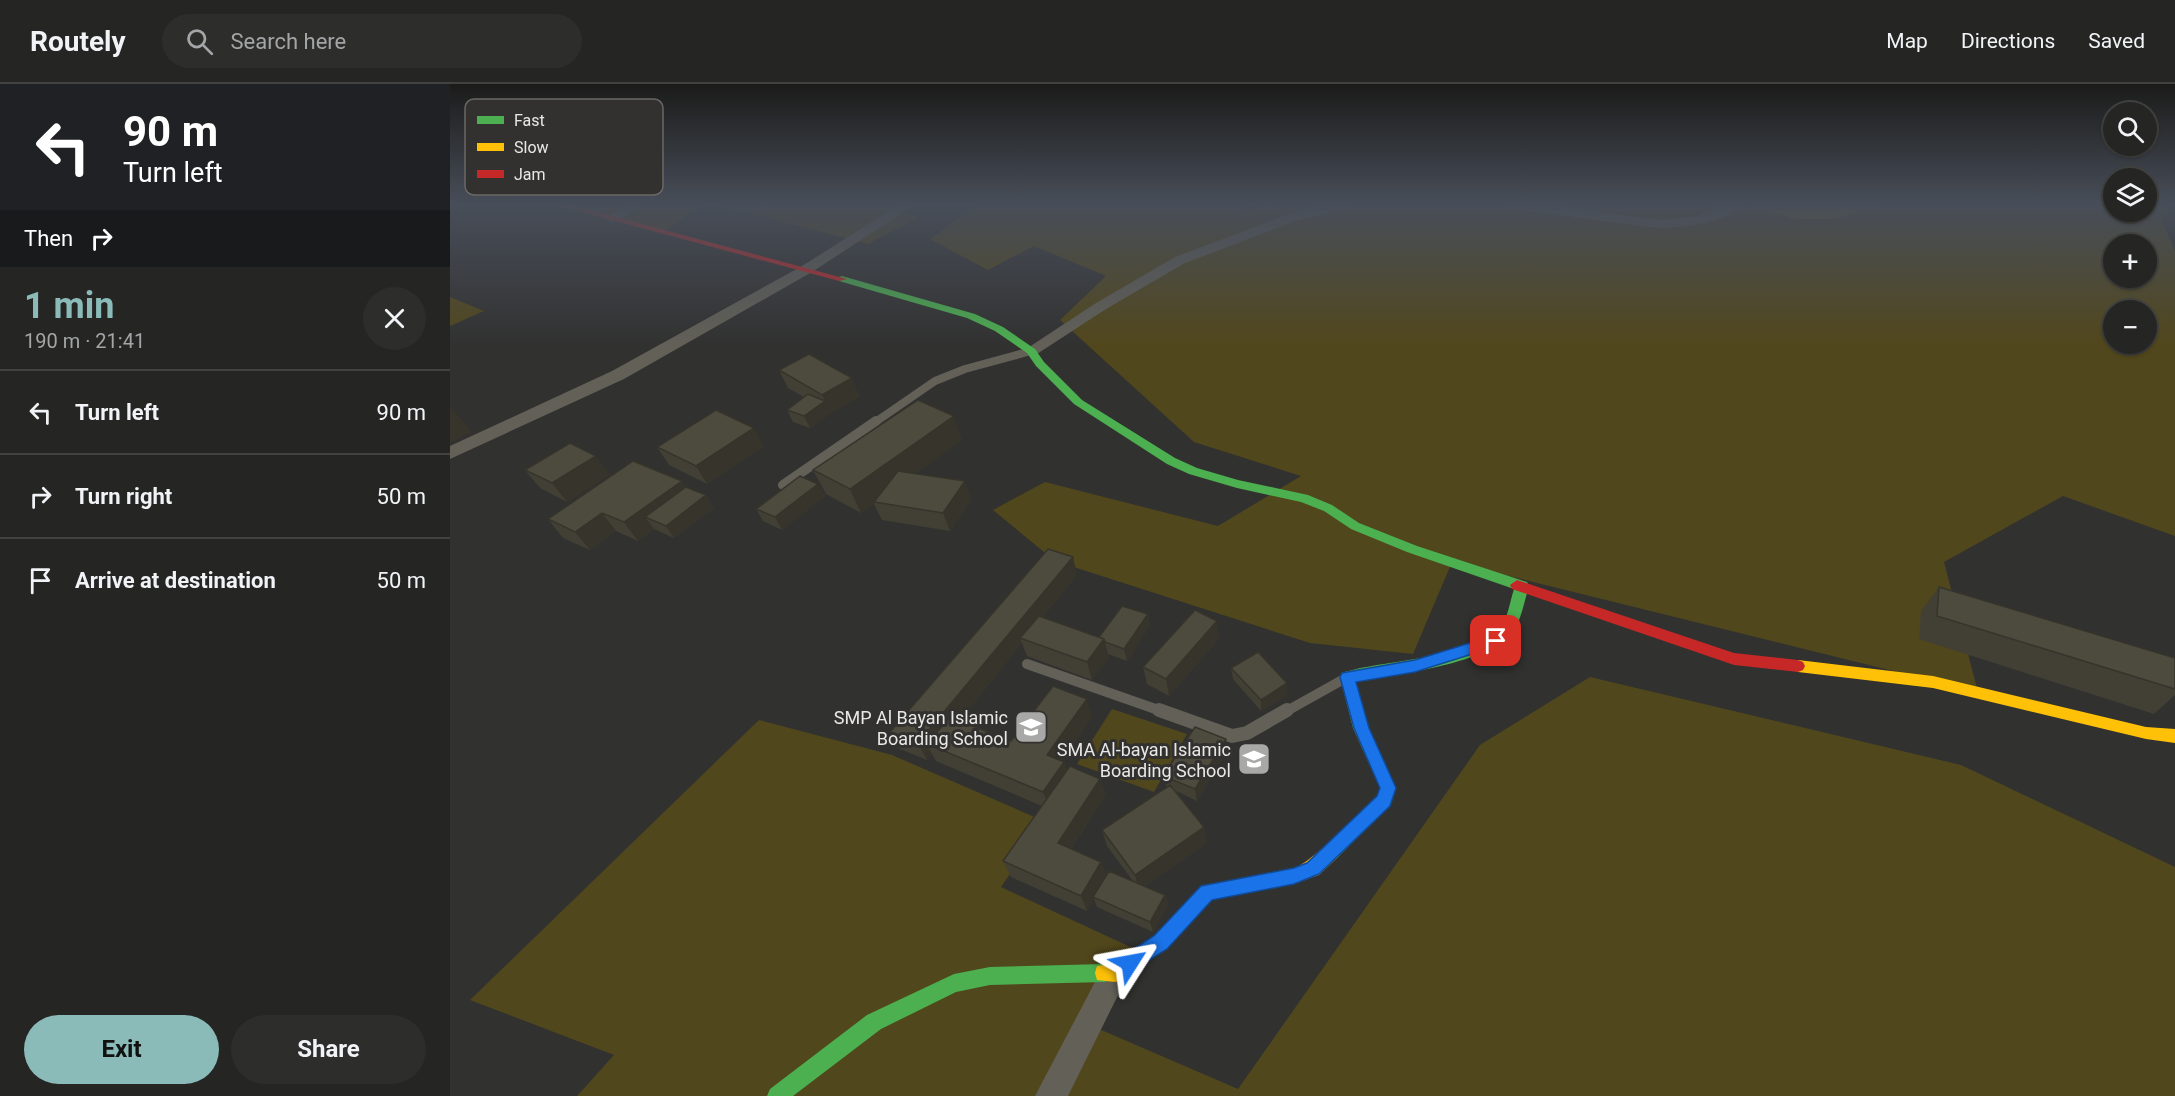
<!DOCTYPE html>
<meta charset="utf-8">
<style>
:root{--surface:#252524;--page:#2d2d2c;--text:#f1f3f6;--muted:#a3a5a6;--line:#424241;--accent:#8bbbb9}
body{margin:0;font-family:Roboto,sans-serif;background:var(--page);color:var(--text);height:100vh;display:flex;flex-direction:column;font-size:22px;white-space:nowrap}
*{box-sizing:border-box;margin:0}
p{font-size:20px;color:var(--muted)}
.icon{flex:none;width:33px;height:33px;fill:none;stroke:currentColor;stroke-width:2;stroke-linecap:round;stroke-linejoin:round}
.map{position:relative;flex:1;overflow:hidden}
.side{display:flex;flex-direction:column;background:var(--surface);width:450px}
.side>*{flex:none}
.guide{background:#202124;color:#fff;overflow:hidden}
.tools{position:absolute;left:1653px;top:18px;display:grid;gap:12px}
.tools a{display:grid;place-items:center;width:54px;height:54px;border-radius:50%;background:var(--surface);box-shadow:0 2px 4px #0004,0 0 0 2px var(--line);font-size:30px}
.pin{position:absolute;display:grid;place-items:center;width:51px;height:51px;color:#fff;margin:-26px;border-radius:12px;box-shadow:0 3px 9px #0006}
.me{position:absolute;width:66px;margin:-33px;rotate:56deg;stroke-linejoin:round;filter:drop-shadow(0 0 4px #0008)}
.turn{display:flex;align-items:center;gap:21px;height:126px;padding:0 24px;font-size:27px}
.turn .icon{width:78px;height:78px;stroke-width:2.5}
.turn b{display:block;font-size:42px;line-height:51px}
.then{display:flex;align-items:center;height:57px;padding:0 24px;background:#0003;gap:12px;font-size:22px}
.round{display:grid;place-items:center;flex:none;width:63px;height:63px;border-radius:32px;background:var(--page)}
.head{display:flex;align-items:center;justify-content:space-between;height:102px;padding:0 24px}
h1{font-size:36px;font-weight:700;line-height:45px;color:var(--accent)}
.cta{display:flex;gap:12px;margin-top:auto;padding:12px 24px}
.cta a{flex:1;height:69px;border-radius:36px;background:var(--accent);color:#111;font-size:24px;font-weight:700;line-height:69px;text-align:center}
.cta a+a{background:var(--page);color:var(--text)}
ul{padding:0;list-style:none}
li{display:flex;align-items:center;gap:18px;height:84px;padding:0 24px;border-top:2px solid var(--line)}
li div{flex:1}
li b{display:block;font-size:22px}
li em{font-style:normal}
header{display:flex;align-items:center;gap:36px;box-sizing:border-box;height:84px;padding:0 30px;background:var(--surface);border-bottom:2px solid var(--line)}
header strong{font-size:28px}
nav{display:flex;gap:33px;margin-inline-start:auto;font-size:21px}
.search{width:420px;height:54px;background:var(--page);display:flex;align-items:center;gap:15px;box-sizing:border-box;padding:0 21px;border-radius:33px;color:var(--muted);font-size:22px}
main{display:flex;flex:1;min-height:0}
.map>svg:first-child{display:block}
.green{fill:#51471c;fill-rule:evenodd}
.water{fill:#7a6917}
.lines{fill:none;stroke-linecap:round;stroke-linejoin:round}
.lane-far2{stroke:#626057;stroke-width:8}
.lane-far1{stroke:#626057;stroke-width:10}
.lane{stroke:#626057;stroke-width:14}
.street{fill:#626057;fill-rule:evenodd}
.fast{fill:#4caf50;fill-rule:evenodd}
.slow{fill:#ffc107;fill-rule:evenodd}
.jam{fill:#c62828;fill-rule:evenodd}
.wall{fill:#424035}
.shaded-wall{fill:#36342b}
.building{fill:#4d4a3e;stroke:#36342b;stroke-width:1.5}
.route{fill:#1a73e8;stroke:#114b97;stroke-width:1.5}
.labels{text-anchor:middle;dominant-baseline:central;stroke-width:6;stroke-linejoin:round;paint-order:stroke}
.poi-label{font-size:18px;fill:#e8e8e6;stroke:#32312f;text-anchor:end}
.key{fill:#32312f;stroke:#696866;stroke-width:1.5}
.key-label{font-size:16px;fill:#e8e8e6}
</style>
<header>
<strong>Routely</strong>
<div class="search"><svg class="icon" aria-label="search" viewBox="0 0 24 24"><circle cx="10" cy="10" r="6"/><path d="M15 15l6 6"/></svg>Search here</div>
<nav><a>Map</a><a>Directions</a><a>Saved</a></nav>
</header>
<main>
<section class="side">
<div class="guide">
<div class="turn"><svg class="icon" aria-label="left" viewBox="0 0 24 24"><path d="M17 20v-9H6M10 6l-5 5 5 5"/></svg><div><b>90 m</b>Turn left</div></div>
<div class="then">Then<svg class="icon" aria-label="right" viewBox="0 0 24 24"><path d="M7 20v-9h11M14 6l5 5-5 5"/></svg></div>
</div>
<div class="head"><div><h1>1 min</h1><p>190 m · 21:41</p></div><a class="round"><svg class="icon" aria-label="close" viewBox="0 0 24 24"><path d="M6 6l12 12M18 6L6 18"/></svg></a></div>
<ul>
<li><svg class="icon" aria-label="left" viewBox="0 0 24 24"><path d="M17 20v-9H6M10 6l-5 5 5 5"/></svg><div><b>Turn left</b></div><em>90 m</em></li>
<li><svg class="icon" aria-label="right" viewBox="0 0 24 24"><path d="M7 20v-9h11M14 6l5 5-5 5"/></svg><div><b>Turn right</b></div><em>50 m</em></li>
<li><svg class="icon" aria-label="arrive" viewBox="0 0 24 24"><path d="M6 21V4h12l-3 4 3 4H6"/></svg><div><b>Arrive at destination</b></div><em>50 m</em></li>
</ul>
<div class="cta"><a>Exit</a><a>Share</a></div>
</section>
<div class="map">
<svg width="1725" height="1012" viewBox="0 0 1725 1012">
<rect width="100%" height="100%" fill="#313130"/>
<!-- green -->
<path class="green" d="M 145,120 L 256,120 L 214,147 L 131,127 Z
M 263,120 L 431,120 L 469,133 L 418,160 Z
M 529,120 L 792,120 L 795,127 L 819,120 L 1295,120 L 1345,135 L 1385,135 L 1433,120 L 1663,120 L 1664,128 L 1696,128 L 1697,120 L 1722,120 L 1712,137 L 1725,167 L 1725,452 L 1613,412 L 1494,478 L 1528,608 L 1002,478 L 963,570 L 860,559 L 605,477 L 543,426 L 595,398 L 768,442 L 851,392 L 744,358 L 610,236 L 656,192 L 584,162 L 538,186 L 480,155 ZM 1664,160 L 1696,160 L 1696,194 L 1664,194 ZM 1664,226 L 1696,226 L 1696,260 L 1664,260 Z
M 0,213 L 34,227 L 0,242 Z
M 1140,593 L 1511,681 L 1725,783 L 1725,1012 L 127,1012 L 164,971 L 20,916 L 309,636 L 442,671 L 596,738 L 551,803 L 687,866 L 649,945 L 788,1005 L 1030,661 Z
M 662,625 L 737,650 L 704,708 L 627,680 Z"/>
<!-- water -->
<path class="water" d="M 1295,120 L 1433,120 L 1385,135 L 1345,135 Z"/>
<g class="lines">
<!-- lane-far2 -->
<path class="lane-far2" d="M 424,339 L 485,297 L 515,285 L 581,267"/>
<!-- lane-far1 -->
<path class="lane-far1" d="M 333,401 L 426,337
M 577,580 L 714,628
M 835,628 L 894,595"/>
<!-- lane -->
<path class="lane" d="M 709,626 L 782,652 L 797,649 L 837,626"/>
<!-- street -->
<path class="street" d="M 179,120 L 196,120 L 167,137 L 162,138 L 155,134 Z
M 450,120 L 466,120 L 362,188 L 174,295 L 0,375 L 0,362 L 162,287 L 352,182 Z
M 880,120 L 905,120 L 904,123 L 848,136 L 735,179 L 656,225 L 587,270 L 581,272 L 573,267 L 646,219 L 725,173 L 839,130 Z
M 1052,120 L 1088,120 L 1208,136 L 1243,133 L 1277,120 L 1294,120 C 1274,140 1234,143 1208,144 L 1058,124 Z
M 665,875 L 675,879 L 679,889 L 618,1012 L 585,1012 L 655,879 Z"/>
<!-- fast -->
<path class="fast" d="M 392,192 L 525,230 L 553,243 L 585,265 L 594,278 L 632,316 L 725,374 L 747,384 L 788,396 L 858,411 L 882,421 L 909,439 L 967,462 L 1077,498 L 1079,502 C 1074,518 1071,540 1059,553 C 1034,579 942,592 906,598 L 919,644 L 946,704 L 940,722 L 888,773 L 882,775 L 876,773 L 874,767 L 876,761 L 927,713 L 930,704 L 903,644 L 890,593 L 892,589 C 929,576 1025,575 1050,544 C 1058,534 1060,517 1064,505 L 957,468 L 901,445 L 874,427 L 851,418 L 787,404 L 739,390 L 717,380 L 624,320 L 586,282 L 577,269 L 545,247 L 517,234 L 389,197 L 389,193 Z
M 654,880 L 661,882 L 663,889 L 661,896 L 654,898 L 540,901 L 506,908 L 431,945 L 343,1012 L 317,1012 L 320,1005 L 417,931 L 504,890 L 540,883 Z"/>
<!-- slow -->
<path class="slow" d="M 1348,576 L 1483,592 L 1696,643 L 1725,645 L 1725,659 L 1696,655 L 1483,604 L 1348,588 L 1343,586 L 1341,582 L 1343,578 Z
M 882,759 L 888,761 L 890,767 L 888,773 L 869,791 L 863,793 L 844,800 L 762,815 L 716,864 L 672,896 L 665,898 L 647,896 L 645,889 L 647,882 L 662,880 L 704,852 L 751,802 L 844,784 C 862,777 867,765 882,759 Z"/>
<!-- jam -->
<path class="jam" d="M 102,120 L 118,120 L 397,195 L 389,197 Z
M 1067,496 L 1284,569 L 1348,576 L 1353,578 L 1355,582 L 1353,586 L 1348,588 L 1284,581 L 1062,505 L 1060,501 Z"/>
</g>
<!-- wall -->
<path class="wall" d="M 329,286 L 410,312 L 381,329 L 360,344 L 343,338 L 337,326 L 354,313 L 338,304 Z
M 512,356 L 466,389 L 522,415 L 500,447 L 432,436 L 424,420 L 411,429 L 376,410 L 363,386 Z
M 314,362 L 257,400 L 219,381 L 207,363 Z
M 75,386 L 160,390 L 117,418 L 90,404 Z
M 368,400 L 375,412 L 332,446 L 313,437 L 306,425 Z
M 236,403 L 256,411 L 264,424 L 224,454 L 204,445 L 188,457 L 166,447 L 140,466 L 113,454 L 98,435 Z
M 627,491 L 593,533 L 649,553 L 698,530 L 700,542 L 677,577 L 658,570 L 659,573 L 642,596 L 577,572 L 572,559 L 510,636 L 561,657 L 642,633 L 611,677 L 614,678 L 617,686 L 650,695 L 656,711 L 621,765 L 651,778 L 656,791 L 683,797 L 657,762 L 652,746 L 717,704 L 713,692 L 778,666 L 747,717 L 726,707 L 754,743 L 757,759 L 695,802 L 715,811 L 718,821 L 703,848 L 647,823 L 644,815 L 637,827 L 561,793 L 553,777 L 592,722 L 486,677 L 482,670 L 477,676 L 450,665 L 440,648 Z
M 1489,503 L 1725,574 L 1725,611 L 1704,630 L 1469,555 L 1471,527 Z
M 769,555 L 719,612 L 697,600 L 693,583 Z
M 781,584 L 838,611 L 811,627 L 783,595 Z"/>
<!-- shaded-wall -->
<path class="shaded-wall" d="M 402,294 L 410,312 L 381,329 L 360,344 L 354,332 L 375,317 L 372,311 Z
M 0,324 L 2,324 L 22,348 L 0,359 Z
M 504,332 L 512,356 L 426,418 L 424,418 L 424,420 L 411,429 L 400,405 Z
M 304,344 L 314,362 L 257,400 L 246,382 Z
M 146,372 L 160,390 L 117,418 L 102,399 Z
M 232,397 L 244,415 L 195,433 L 204,445 L 188,457 L 174,438 Z
M 515,397 L 522,415 L 500,447 L 493,429 Z
M 368,400 L 375,412 L 332,446 L 325,433 Z
M 256,411 L 264,424 L 224,454 L 216,442 Z
M 152,429 L 166,447 L 140,466 L 125,448 Z
M 623,473 L 627,491 L 575,556 L 570,554 L 572,559 L 487,664 L 477,660 L 482,670 L 477,676 L 468,659 Z
M 698,530 L 700,542 L 677,577 L 674,565 Z
M 767,537 L 769,555 L 719,612 L 716,595 Z
M 654,555 L 659,573 L 642,596 L 637,578 Z
M 837,599 L 838,611 L 811,627 L 811,616 Z
M 637,615 L 642,633 L 603,688 L 597,671 Z
M 776,655 L 778,666 L 747,717 L 745,705 Z
M 614,678 L 620,695 L 600,725 L 593,708 Z
M 650,695 L 656,711 L 614,775 L 608,759 Z
M 754,743 L 757,759 L 689,806 L 685,791 Z
M 651,778 L 657,794 L 643,813 L 644,815 L 637,827 L 631,812 Z
M 715,811 L 718,821 L 703,848 L 700,838 Z"/>
<!-- building -->
<path class="building" d="M 359,270 L 402,294 L 372,311 L 329,286 Z
M 358,310 L 375,317 L 354,332 L 337,326 Z
M 468,316 L 504,332 L 400,405 L 363,386 Z
M 266,326 L 304,344 L 246,382 L 207,363 Z
M 120,359 L 146,372 L 102,399 L 75,386 Z
M 183,377 L 232,397 L 174,438 L 152,429 L 125,448 L 98,435 Z
M 448,387 L 515,397 L 493,429 L 424,418 Z
M 350,392 L 368,400 L 325,433 L 306,425 Z
M 236,403 L 256,411 L 216,442 L 195,433 Z
M 598,465 L 623,473 L 468,659 L 440,648 Z
M 1489,503 L 1725,574 L 1725,605 L 1487,532 Z
M 672,522 L 698,530 L 674,565 L 655,558 L 654,555 L 649,553 Z
M 745,526 L 767,537 L 716,595 L 693,583 Z
M 589,532 L 654,555 L 637,578 L 570,554 Z
M 808,568 L 837,599 L 811,616 L 781,584 Z
M 603,602 L 637,615 L 597,671 L 614,678 L 593,708 L 477,660 L 500,633 L 561,657 Z
M 745,643 L 776,655 L 745,705 L 713,692 Z
M 620,682 L 650,695 L 608,759 L 651,778 L 631,812 L 553,777 Z
M 720,701 L 754,743 L 685,791 L 652,746 Z
M 659,787 L 715,811 L 700,838 L 643,813 Z"/>
<!-- sky -->
<linearGradient id="sky" x2="0" y2="1"><stop stop-color="#1b1b1a"/><stop offset="0.46" stop-color="#484e59"/><stop offset="1" stop-color="#484e59" stop-opacity="0"/></linearGradient>
<rect width="1725" height="262" fill="url(#sky)"/>
<!-- route -->
<path class="route" d="M 1046,551 L 1051,553 L 1053,557 L 1051,561 L 965,588 L 906,598 L 919,644 L 946,704 L 940,722 L 869,790 L 844,800 L 762,816 L 717,865 L 680,888 L 673,885 L 671,879 L 673,872 L 704,852 L 751,802 L 844,784 L 857,779 L 927,712 L 930,704 L 904,644 L 890,593 L 892,589 L 965,576 Z"/>
<!-- icons -->
<defs>
<g id="school-square" transform="scale(1.725)"><rect x="-9" y="-9" width="18" height="18" rx="4" fill="#a8a8a6" stroke="#32312f"/><path d="M0-5L7-2L0 1L-7-2ZM-4 1L0 2.5L4 1V4Q0 6-4 4Z" fill="#fff"/></g>
</defs>
<g fill-rule="evenodd">
<use href="#school-square" x="581" y="643"/>
<use href="#school-square" x="804" y="675"/>
</g>
<g class="labels">
<!-- poi labels -->
<g class="poi-label">
<text x="558" y="633">SMP Al Bayan Islamic<tspan x="558" dy="21">Boarding School</tspan></text>
<text x="781" y="665">SMA Al-bayan Islamic<tspan x="781" dy="21">Boarding School</tspan></text>
</g>
</g>
<!-- legend -->
<rect x="15" y="15" width="198" height="96" rx="9" class="key"/>
<rect x="27" y="32" width="27" height="8" fill="#4caf50"/>
<rect x="27" y="59" width="27" height="8" fill="#ffc107"/>
<rect x="27" y="86" width="27" height="8" fill="#c62828"/>
<g class="key-label">
<text x="64" y="42">Fast</text>
<text x="64" y="69">Slow</text>
<text x="64" y="96">Jam</text>
</g>
</svg>
<div class="tools">
<a><svg class="icon" aria-label="search" viewBox="0 0 24 24"><circle cx="10" cy="10" r="6"/><path d="M15 15l6 6"/></svg></a>
<a><svg class="icon" aria-label="layers" viewBox="0 0 24 24"><path d="M12 4l9 5-9 5-9-5zM3 14l9 5 9-5"/></svg></a>
<a>+</a>
<a>−</a>
</div>
<div class="pin" style="left:1046px;top:557px;background:#d93025"><svg class="icon" aria-label="arrive" viewBox="0 0 24 24"><path d="M6 21V4h12l-3 4 3 4H6"/></svg></div>
<svg class="me" style="left:680px;top:879px" viewBox="-20 -20 40 40"><path d="M0-17L14 15 0 8-14 15z" fill="#1a73e8" stroke="#fff" stroke-width="4"/></svg>
</div>
</main>
